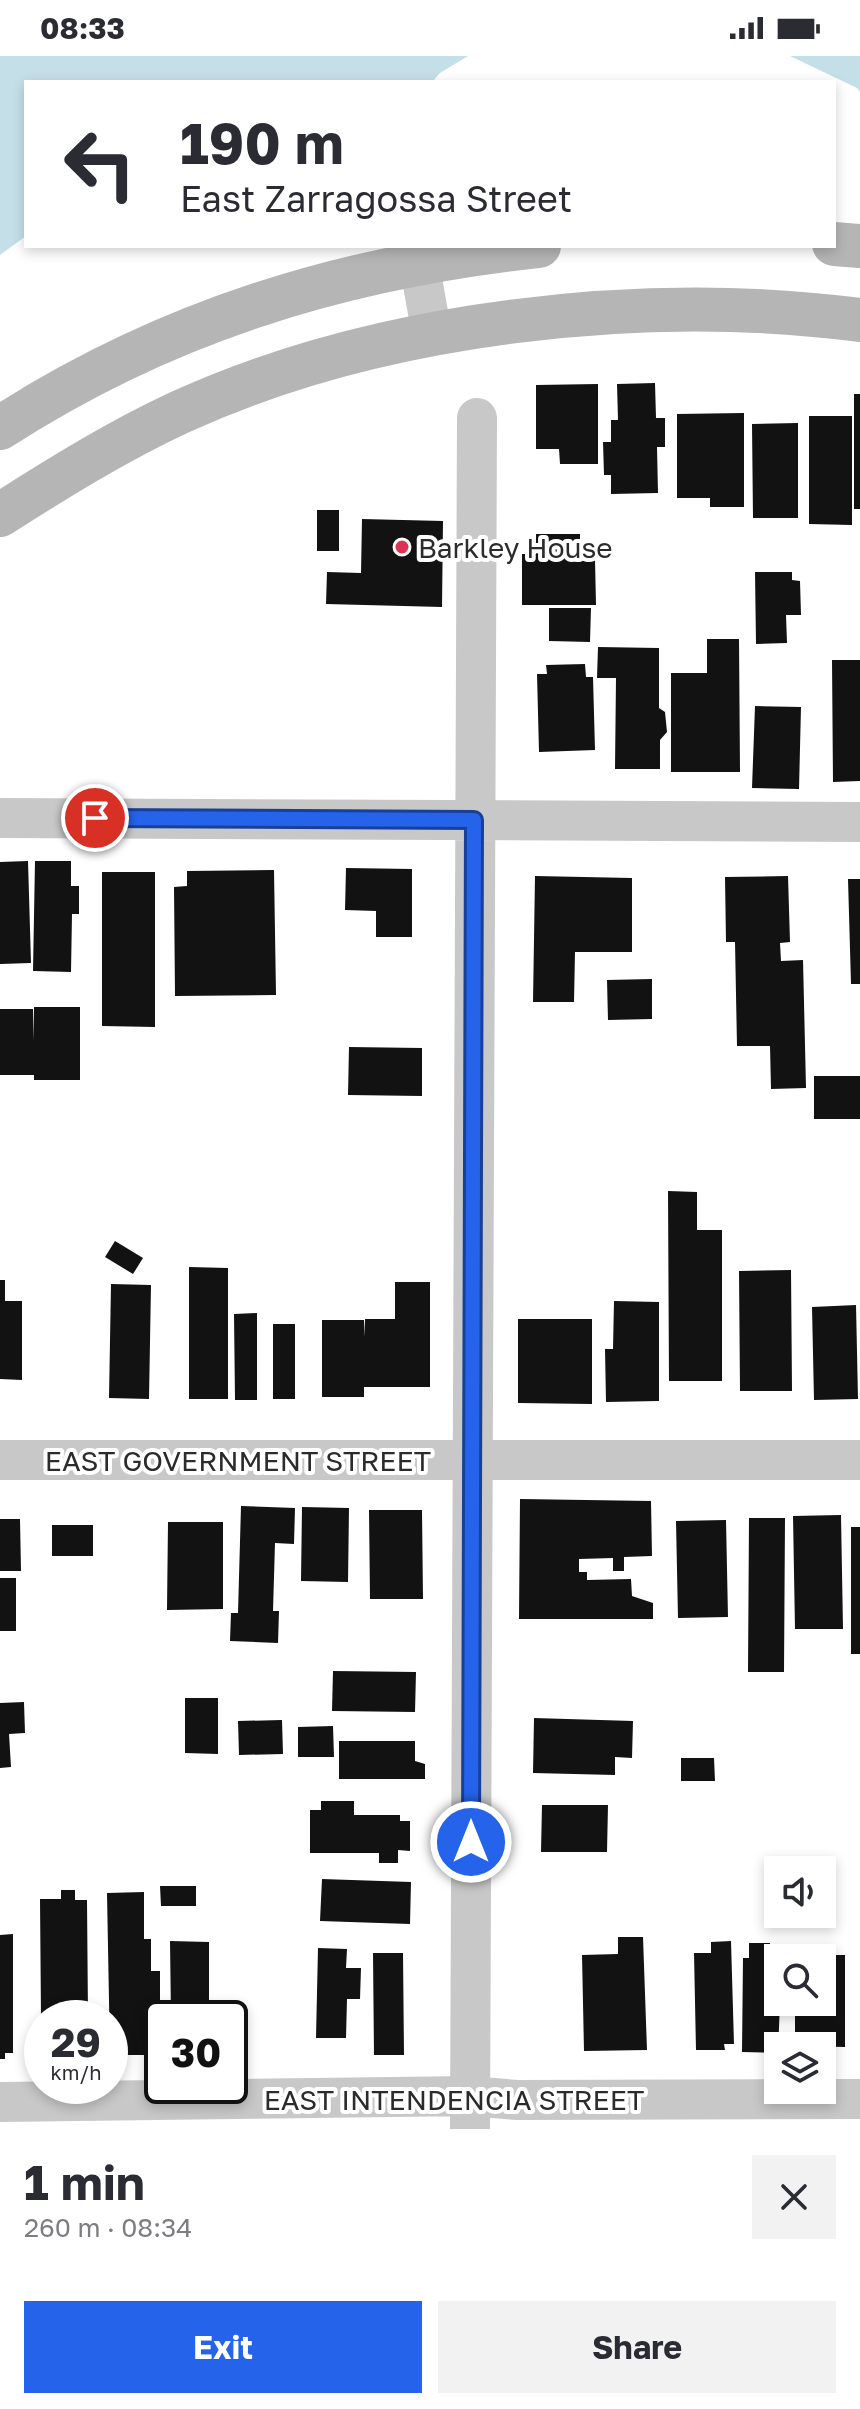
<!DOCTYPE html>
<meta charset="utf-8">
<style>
:root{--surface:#fff;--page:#f2f2f3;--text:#2b2b33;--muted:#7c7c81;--accent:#2563eb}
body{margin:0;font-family:"Golos Text",sans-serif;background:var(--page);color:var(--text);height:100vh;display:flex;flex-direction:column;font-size:30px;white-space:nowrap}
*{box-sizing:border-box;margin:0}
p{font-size:26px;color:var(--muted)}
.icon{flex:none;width:44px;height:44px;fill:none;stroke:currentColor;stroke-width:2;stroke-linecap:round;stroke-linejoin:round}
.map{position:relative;height:2073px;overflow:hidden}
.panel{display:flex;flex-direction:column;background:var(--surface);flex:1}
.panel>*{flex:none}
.top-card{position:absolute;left:24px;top:24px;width:812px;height:168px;border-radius:0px;box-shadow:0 4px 12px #0003;background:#fff;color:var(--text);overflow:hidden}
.controls{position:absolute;left:764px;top:1800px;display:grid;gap:16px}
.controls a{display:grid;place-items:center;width:72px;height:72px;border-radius:0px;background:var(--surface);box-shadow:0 4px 12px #0003;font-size:40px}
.speed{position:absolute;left:24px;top:1944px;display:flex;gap:16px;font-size:40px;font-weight:700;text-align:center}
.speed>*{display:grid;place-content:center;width:104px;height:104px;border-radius:50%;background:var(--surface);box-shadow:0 4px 12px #0003;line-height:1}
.speed small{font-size:20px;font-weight:400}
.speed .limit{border:4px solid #111;border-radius:12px;background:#fff;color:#111}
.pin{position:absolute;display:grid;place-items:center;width:68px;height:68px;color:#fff;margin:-34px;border:4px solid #fff;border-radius:50%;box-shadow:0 2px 8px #0007}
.me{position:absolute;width:88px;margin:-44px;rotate:0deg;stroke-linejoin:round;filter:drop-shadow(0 0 6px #0008)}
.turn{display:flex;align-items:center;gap:28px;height:168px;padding:0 24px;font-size:36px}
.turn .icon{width:104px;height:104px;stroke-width:2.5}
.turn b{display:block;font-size:56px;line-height:68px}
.round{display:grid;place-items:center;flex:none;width:84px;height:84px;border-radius:0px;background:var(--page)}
.summary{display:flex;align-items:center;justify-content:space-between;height:136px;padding:0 24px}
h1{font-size:48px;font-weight:700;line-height:60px}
.cta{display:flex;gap:16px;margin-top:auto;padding:16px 24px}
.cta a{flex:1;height:92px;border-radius:0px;background:var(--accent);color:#fff;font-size:32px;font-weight:700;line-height:92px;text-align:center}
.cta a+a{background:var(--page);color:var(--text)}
.status{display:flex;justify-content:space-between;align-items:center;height:56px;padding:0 40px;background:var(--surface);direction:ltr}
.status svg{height:22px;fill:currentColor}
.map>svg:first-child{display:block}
.water{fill:#c5dfe9}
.building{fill:#121212}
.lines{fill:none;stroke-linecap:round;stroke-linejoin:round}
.minor{stroke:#c8c8c8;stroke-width:40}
.secondary{stroke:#b5b5b5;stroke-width:44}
.route-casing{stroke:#184099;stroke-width:20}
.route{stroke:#2563eb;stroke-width:14}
.poi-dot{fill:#dd3352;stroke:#fff;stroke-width:3}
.labels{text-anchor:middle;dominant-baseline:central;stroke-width:8;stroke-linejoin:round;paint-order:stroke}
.poi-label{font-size:28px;fill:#2b2b2b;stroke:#fff;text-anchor:start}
.street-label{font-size:28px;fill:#2b2b2b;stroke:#fff}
</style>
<div class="status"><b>08:33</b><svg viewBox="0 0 49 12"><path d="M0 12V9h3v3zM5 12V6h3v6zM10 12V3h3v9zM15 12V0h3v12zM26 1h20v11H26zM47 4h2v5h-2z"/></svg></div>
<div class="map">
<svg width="860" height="2073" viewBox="0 0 860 2073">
<rect width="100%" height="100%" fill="#fff"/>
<!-- water -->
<path class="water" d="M 0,0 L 468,0 L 440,17 L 432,26 L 26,26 L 26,180 L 0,199 Z
M 790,0 L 860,0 L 860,36 L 857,32 Z"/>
<!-- building -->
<path class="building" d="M 655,327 L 656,362 L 665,362 L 665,391 L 657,391 L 658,437 L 611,438 L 611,419 L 604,419 L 603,386 L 611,386 L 611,364 L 618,364 L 617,328 Z
M 598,328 L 598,408 L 560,408 L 559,393 L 536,393 L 536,329 Z
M 854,338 L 860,338 L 860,453 L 854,453 Z
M 744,357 L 744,451 L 710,451 L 710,442 L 677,442 L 677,358 Z
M 809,360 L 852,360 L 852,469 L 809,468 Z
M 798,367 L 798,462 L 753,462 L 752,368 Z
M 317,454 L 339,454 L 339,495 L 317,495 Z
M 362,463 L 443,465 L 442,551 L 326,548 L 327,516 L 361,517 Z
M 536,478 L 580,478 L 580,505 L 595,504 L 596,549 L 522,549 L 522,498 L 536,498 Z
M 755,516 L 792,516 L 792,524 L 800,525 L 801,559 L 786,559 L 787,587 L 756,588 Z
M 549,552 L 591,552 L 590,586 L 549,585 Z
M 707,583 L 739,583 L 740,716 L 671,716 L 671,617 L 707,617 Z
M 598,591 L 659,592 L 659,652 L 665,656 L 667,676 L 660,684 L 660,713 L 615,713 L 616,622 L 597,622 Z
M 832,604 L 860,604 L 860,725 L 833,726 Z
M 585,608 L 586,621 L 593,621 L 595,694 L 539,696 L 537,618 L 547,618 L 546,609 Z
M 755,650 L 801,651 L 799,733 L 752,732 Z
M 28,805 L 31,907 L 0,908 L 0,806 Z
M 35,805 L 71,805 L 71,830 L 79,830 L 79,858 L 72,858 L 71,916 L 33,915 Z
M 346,812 L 412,813 L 412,881 L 376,881 L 376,855 L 345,854 Z
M 274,814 L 276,939 L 175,940 L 174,831 L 187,830 L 187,815 Z
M 102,816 L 155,816 L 155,971 L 102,970 Z
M 535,820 L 632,822 L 632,896 L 575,896 L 574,946 L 533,946 Z
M 788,820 L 790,886 L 780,887 L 781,905 L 803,904 L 806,1032 L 771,1033 L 770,990 L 737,990 L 735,886 L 726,886 L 725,821 Z
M 848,823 L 860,823 L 860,928 L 851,928 Z
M 652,923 L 652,963 L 608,964 L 607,924 Z
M 34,951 L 80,951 L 80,1024 L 34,1024 L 34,1019 L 0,1019 L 0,953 L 33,953 L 34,985 Z
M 349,991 L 422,992 L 422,1040 L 348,1039 Z
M 814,1020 L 860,1020 L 860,1063 L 814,1063 Z
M 668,1135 L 697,1136 L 697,1174 L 722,1174 L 722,1325 L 669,1325 Z
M 115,1185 L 143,1202 L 133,1218 L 105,1201 Z
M 189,1211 L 228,1212 L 228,1343 L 189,1343 Z
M 791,1214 L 792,1335 L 740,1335 L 739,1215 Z
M 0,1224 L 5,1224 L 5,1245 L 22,1245 L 22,1324 L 0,1323 Z
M 395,1226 L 430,1226 L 430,1331 L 364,1331 L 364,1341 L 322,1341 L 322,1264 L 364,1264 L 365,1281 L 365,1263 L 395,1263 Z
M 111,1228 L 151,1229 L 149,1343 L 109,1342 Z
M 614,1245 L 659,1246 L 659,1345 L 606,1346 L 605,1293 L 613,1293 Z
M 856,1249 L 858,1343 L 814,1344 L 812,1251 Z
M 257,1257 L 257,1344 L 235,1344 L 234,1258 Z
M 518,1263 L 592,1263 L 592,1348 L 518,1347 Z
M 273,1268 L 295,1268 L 295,1343 L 273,1343 Z
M 520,1443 L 651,1445 L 652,1500 L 624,1501 L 624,1515 L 613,1515 L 613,1502 L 579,1503 L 579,1516 L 587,1516 L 587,1524 L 631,1523 L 632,1540 L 653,1547 L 653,1563 L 519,1563 Z
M 241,1450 L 295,1452 L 294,1488 L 275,1487 L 273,1555 L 279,1555 L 278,1587 L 230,1585 L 231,1557 L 238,1557 Z
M 302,1451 L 349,1452 L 348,1526 L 301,1525 Z
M 369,1454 L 422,1454 L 423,1543 L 370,1543 Z
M 841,1459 L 843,1573 L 795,1573 L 793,1460 Z
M 749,1462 L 785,1462 L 784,1616 L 748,1616 Z
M 0,1463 L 20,1463 L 21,1515 L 0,1515 Z
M 726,1464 L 728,1561 L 678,1562 L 676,1465 Z
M 168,1466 L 223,1466 L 223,1553 L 167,1554 Z
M 52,1469 L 93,1469 L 93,1500 L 52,1500 Z
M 851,1471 L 860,1471 L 860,1598 L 851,1598 Z
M 0,1522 L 16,1522 L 16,1575 L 0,1575 Z
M 333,1615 L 416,1616 L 415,1656 L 332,1655 Z
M 185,1642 L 218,1642 L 218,1698 L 185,1697 Z
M 24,1646 L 25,1677 L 9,1678 L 11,1711 L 0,1712 L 0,1647 Z
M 534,1662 L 633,1665 L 632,1702 L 615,1701 L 615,1719 L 533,1717 Z
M 282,1664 L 283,1698 L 239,1699 L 238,1665 Z
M 333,1670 L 334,1701 L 298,1701 L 298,1671 Z
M 339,1685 L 415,1685 L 415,1705 L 425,1708 L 425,1723 L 339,1723 Z
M 681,1702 L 714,1702 L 715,1725 L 681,1725 Z
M 321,1745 L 354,1745 L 354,1759 L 400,1759 L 400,1765 L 410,1765 L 410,1795 L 398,1794 L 398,1807 L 379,1807 L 379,1797 L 310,1797 L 310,1754 L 321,1754 Z
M 542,1749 L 608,1749 L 607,1796 L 541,1796 Z
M 322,1823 L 411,1826 L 410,1868 L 320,1865 Z
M 160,1830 L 196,1830 L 196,1850 L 161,1850 Z
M 61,1834 L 75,1834 L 75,1844 L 87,1844 L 88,1962 L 41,1962 L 40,1843 L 61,1843 Z
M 144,1836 L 144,1883 L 151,1883 L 151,1915 L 160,1915 L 160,1953 L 144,1954 L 145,1999 L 110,1999 L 107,1837 Z
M 13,1878 L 13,1997 L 5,1997 L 5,2003 L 0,2003 L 0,1879 Z
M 618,1881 L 643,1881 L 647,1994 L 584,1995 L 582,1899 L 618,1898 Z
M 170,1885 L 209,1886 L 209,1962 L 171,1962 Z
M 731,1885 L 734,1988 L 724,1988 L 725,1994 L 696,1994 L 694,1897 L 711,1897 L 711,1886 Z
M 749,1887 L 770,1887 L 769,1902 L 778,1902 L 778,1946 L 780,1946 L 778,1997 L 742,1996 L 743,1902 L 749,1902 Z
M 803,1890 L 824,1890 L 825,1899 L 845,1899 L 845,1991 L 795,1990 L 795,1946 L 822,1946 L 822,1902 L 795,1902 L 795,1896 L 803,1899 Z
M 318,1892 L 347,1893 L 346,1912 L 361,1912 L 360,1943 L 347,1943 L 346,1982 L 316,1982 Z
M 373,1897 L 403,1897 L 404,1999 L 374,1999 Z"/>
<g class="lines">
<!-- minor -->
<path class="minor" d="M 419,206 L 432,279
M 0,762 L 860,766
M 0,1404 L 860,1404
M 0,2046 L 470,2040 L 517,2044 L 860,2043
M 470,2073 L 477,362"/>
<!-- secondary -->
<path class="secondary" d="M 834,188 L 860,190
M 0,372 C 166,265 343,211 539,190
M 0,459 C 58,422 116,386 178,357 C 378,265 643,236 860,264"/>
</g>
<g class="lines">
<!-- route casing -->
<g class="route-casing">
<path id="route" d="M 95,762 L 474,764 L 471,1786"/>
</g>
<!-- route -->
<use href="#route" class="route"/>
</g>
<!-- markers -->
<circle class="poi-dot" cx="402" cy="491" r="8"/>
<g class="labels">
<!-- poi labels -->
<g class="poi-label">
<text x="418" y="491">Barkley House</text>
</g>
<!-- street labels -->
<g class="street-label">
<text x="238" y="1404">EAST GOVERNMENT STREET</text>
<text x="454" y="2043">EAST INTENDENCIA STREET</text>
</g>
</g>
</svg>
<div class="controls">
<a><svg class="icon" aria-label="sound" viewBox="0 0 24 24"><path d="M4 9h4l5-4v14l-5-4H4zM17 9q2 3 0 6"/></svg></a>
<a><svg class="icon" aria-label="search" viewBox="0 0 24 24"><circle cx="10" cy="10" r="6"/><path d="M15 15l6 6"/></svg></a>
<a><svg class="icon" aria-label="layers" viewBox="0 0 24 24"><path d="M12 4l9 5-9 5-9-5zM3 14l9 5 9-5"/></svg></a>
</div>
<div class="speed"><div>29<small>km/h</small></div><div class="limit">30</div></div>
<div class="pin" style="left:95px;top:762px;background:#d93025"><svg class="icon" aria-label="arrive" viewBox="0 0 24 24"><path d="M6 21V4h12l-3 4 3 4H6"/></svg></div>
<svg class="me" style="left:471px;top:1786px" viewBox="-20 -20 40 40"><circle r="17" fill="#2563eb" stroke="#fff" stroke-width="3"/><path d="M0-11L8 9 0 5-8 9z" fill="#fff"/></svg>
<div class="top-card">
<div class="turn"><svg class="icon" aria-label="left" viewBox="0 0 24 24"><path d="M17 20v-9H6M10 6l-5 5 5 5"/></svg><div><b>190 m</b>East Zarragossa Street</div></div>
</div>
</div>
<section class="panel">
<div class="summary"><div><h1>1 min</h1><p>260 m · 08:34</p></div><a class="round"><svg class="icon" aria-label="close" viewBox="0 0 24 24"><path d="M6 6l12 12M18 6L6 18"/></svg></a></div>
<div class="cta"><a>Exit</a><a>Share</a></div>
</section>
